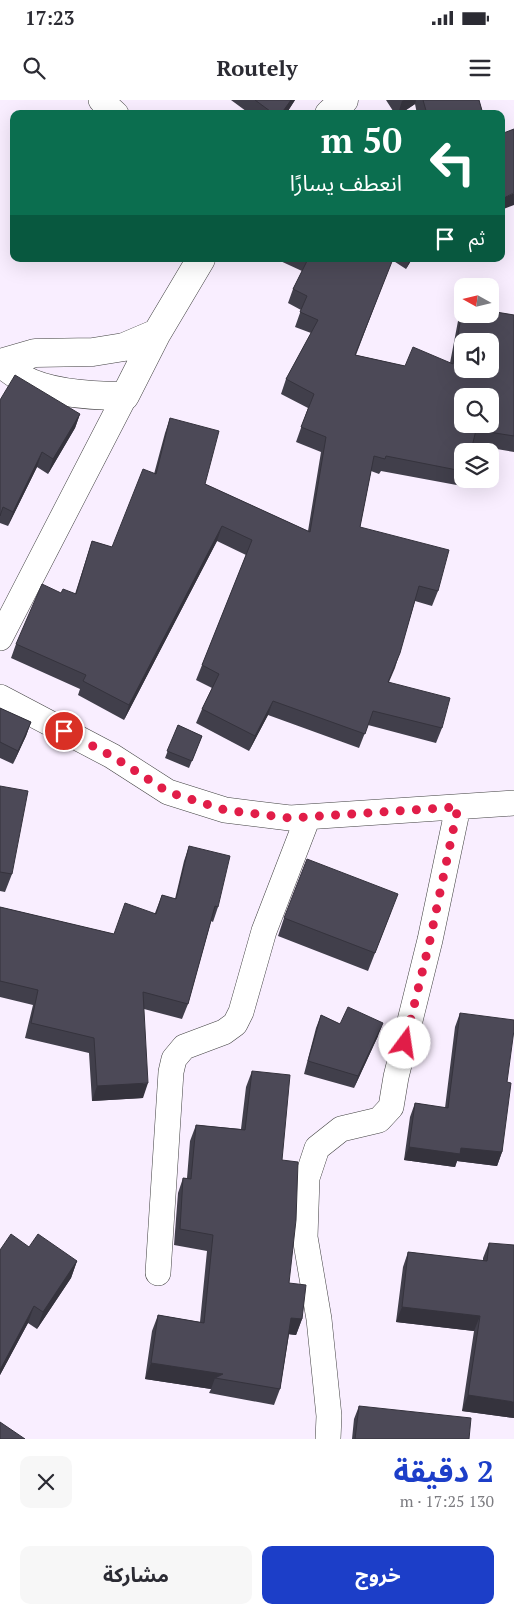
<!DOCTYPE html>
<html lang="ar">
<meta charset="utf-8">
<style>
:root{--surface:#fff;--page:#f7f7f7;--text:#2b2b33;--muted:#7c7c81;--accent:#1c3ec8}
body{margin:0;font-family:"PT Serif","Noto Sans Arabic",serif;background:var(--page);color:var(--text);direction:rtl;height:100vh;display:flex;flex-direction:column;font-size:19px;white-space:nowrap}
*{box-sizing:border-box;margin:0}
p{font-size:16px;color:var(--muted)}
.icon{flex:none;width:28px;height:28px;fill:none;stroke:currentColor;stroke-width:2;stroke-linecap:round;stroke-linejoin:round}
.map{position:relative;height:1339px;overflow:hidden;direction:ltr}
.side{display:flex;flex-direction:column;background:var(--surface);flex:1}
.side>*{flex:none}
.top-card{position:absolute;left:10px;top:10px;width:495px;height:152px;border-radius:10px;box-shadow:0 5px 20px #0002;direction:rtl;background:#0b6e4f;color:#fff;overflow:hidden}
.needle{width:32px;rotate:278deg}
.tools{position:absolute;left:454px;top:178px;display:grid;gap:10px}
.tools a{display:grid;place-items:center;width:45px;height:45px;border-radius:10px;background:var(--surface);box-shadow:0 5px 20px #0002;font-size:25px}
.pin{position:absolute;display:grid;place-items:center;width:42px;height:42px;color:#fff;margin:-21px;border:2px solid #fff;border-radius:50%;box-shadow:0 1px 5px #0007}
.me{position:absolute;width:55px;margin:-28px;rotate:14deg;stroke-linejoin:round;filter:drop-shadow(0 0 4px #0008)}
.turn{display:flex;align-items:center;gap:18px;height:105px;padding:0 20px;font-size:22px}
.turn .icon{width:65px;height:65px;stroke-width:2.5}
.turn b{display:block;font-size:35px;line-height:42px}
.then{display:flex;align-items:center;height:48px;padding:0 20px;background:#0003;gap:10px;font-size:19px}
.round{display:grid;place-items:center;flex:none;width:52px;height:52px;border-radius:10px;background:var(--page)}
.summary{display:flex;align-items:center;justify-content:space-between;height:85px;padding:0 20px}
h1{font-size:30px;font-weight:700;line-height:38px;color:var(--accent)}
.primary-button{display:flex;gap:10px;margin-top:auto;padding:10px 20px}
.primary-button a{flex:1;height:58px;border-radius:10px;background:var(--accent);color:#fff;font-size:20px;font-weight:700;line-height:58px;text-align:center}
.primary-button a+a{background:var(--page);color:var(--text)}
.status{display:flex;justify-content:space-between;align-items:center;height:35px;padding:0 25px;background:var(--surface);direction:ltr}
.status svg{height:14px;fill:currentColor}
header{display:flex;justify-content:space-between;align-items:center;height:65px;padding:0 20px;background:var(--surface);font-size:22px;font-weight:700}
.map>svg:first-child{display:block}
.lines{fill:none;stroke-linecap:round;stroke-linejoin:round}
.minor-casing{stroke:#414141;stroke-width:26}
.tertiary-casing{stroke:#414141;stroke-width:29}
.minor{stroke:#fff;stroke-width:25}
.tertiary{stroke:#fff;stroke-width:28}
.wall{fill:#413f4b}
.shaded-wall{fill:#35333d}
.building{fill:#4c4957;stroke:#35333d;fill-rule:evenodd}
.route{stroke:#e11d48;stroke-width:9;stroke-dasharray:0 16.2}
</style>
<div class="status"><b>17:23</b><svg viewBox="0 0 49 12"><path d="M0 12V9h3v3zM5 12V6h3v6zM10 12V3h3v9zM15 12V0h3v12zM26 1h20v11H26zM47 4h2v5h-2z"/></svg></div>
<header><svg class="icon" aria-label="menu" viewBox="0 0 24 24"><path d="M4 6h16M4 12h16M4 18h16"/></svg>Routely<svg class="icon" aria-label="search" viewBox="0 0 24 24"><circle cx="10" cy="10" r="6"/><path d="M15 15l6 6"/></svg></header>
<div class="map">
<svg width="514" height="1339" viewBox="0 0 514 1339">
<rect width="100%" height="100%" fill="#f9eeff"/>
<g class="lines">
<!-- minor casing -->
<g class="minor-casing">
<path id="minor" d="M 101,0 L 116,14
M 0,538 L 125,296
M 0,597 L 112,656 L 168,692 L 225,710 L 290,718 L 514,703
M 158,1173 L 171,972 L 174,959 L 184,947 L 224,932 L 235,924 L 241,912 L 264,831 L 308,717
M 328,1339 L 329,1316 L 319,1219 L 305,1137 L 307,1078 L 317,1048 L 341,1029 L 379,1020 L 391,1007 L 396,977 L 430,840 L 458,707"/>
</g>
<!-- tertiary casing -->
<g class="tertiary-casing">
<path id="tertiary" d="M 329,14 L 344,0
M 0,263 C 7,268 15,274 23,279 C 50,294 94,296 125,296 L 157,233 L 201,159
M 0,263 L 35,253 L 93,252 L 124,247 L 157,233"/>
</g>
<!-- minor -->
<use href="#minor" class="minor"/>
<!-- tertiary -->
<use href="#tertiary" class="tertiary"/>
</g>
<!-- wall -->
<path class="wall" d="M 231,0 L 295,0 L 286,14 L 250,14 Z
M 386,0 L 479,0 L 483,14 L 417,14 L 415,4 L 400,14 L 395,14 Z
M 276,159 L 412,159 L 406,169 L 392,160 L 356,255 L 405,266 L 450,263 L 458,221 L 462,208 L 514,215 L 514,352 L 473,345 L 462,351 L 462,379 L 464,379 L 462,386 L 381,371 L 379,374 L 371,371 L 360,427 L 438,491 L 432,506 L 415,501 L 395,568 L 389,582 L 442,628 L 436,643 L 368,625 L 359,648 L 268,615 L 249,651 L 196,623 L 202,609 L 212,588 L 196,580 L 246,455 L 217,441 L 124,620 L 78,595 L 80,589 L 11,558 L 16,544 L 61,493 L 75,494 L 92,441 L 112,447 L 154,374 L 165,333 L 170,318 L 205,384 L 308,431 L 321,352 L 296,342 L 308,308 L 281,294 L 286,279 L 311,233 L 295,227 L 301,210 L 288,203 L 293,189 L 302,171 Z
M 0,300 L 80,314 L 75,328 L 48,374 L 37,367 L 8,426 L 0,423 Z
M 0,608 L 31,622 L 26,636 L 13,664 L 0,658 Z
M 178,625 L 202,636 L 189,668 L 165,658 Z
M 0,686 L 12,774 L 5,792 L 0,791 Z
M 189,746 L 218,807 L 213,822 L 211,821 L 188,904 L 182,919 L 144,909 L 143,998 L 92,1001 L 89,953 L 25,938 L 33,905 L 0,897 L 0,807 L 114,834 L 155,813 L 162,795 L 175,799 L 184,761 Z
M 391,812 L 368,871 L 278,836 L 284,818 Z
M 460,913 L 507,982 L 502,1052 L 497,1066 L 457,1061 L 455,1067 L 404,1060 L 410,1017 L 415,1003 L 445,1008 L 455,927 Z
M 321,915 L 340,924 L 378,936 L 354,988 L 304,974 L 316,928 Z
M 252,971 L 282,1060 L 289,1183 L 302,1219 L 296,1235 L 289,1234 L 280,1289 L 274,1305 L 209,1293 L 211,1289 L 145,1279 L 152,1231 L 158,1215 L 200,1222 L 207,1151 L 174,1145 L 178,1093 L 183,1078 L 187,1078 L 190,1041 L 196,1025 L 241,1029 L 246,987 Z
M 489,1143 L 514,1318 L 462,1311 L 474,1231 L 396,1222 L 403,1167 L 408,1152 L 483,1161 L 483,1158 Z
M 29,1147 L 77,1161 L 71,1178 L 37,1229 L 28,1223 L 0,1275 L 0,1150 Z
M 359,1306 L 469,1339 L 352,1339 L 354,1319 Z"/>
<!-- shaded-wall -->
<path class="shaded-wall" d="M 291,0 L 295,0 L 286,14 L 281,14 Z
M 404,0 L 416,0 L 415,4 L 400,14 L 398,14 L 402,1 Z
M 514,93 L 514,105 L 501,110 L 501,99 Z
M 410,159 L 412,159 L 406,169 Z
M 80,314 L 75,328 L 48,374 L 53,359 Z
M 42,352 L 37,367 L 8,426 L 13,412 Z
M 222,426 L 217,441 L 124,620 L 129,605 Z
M 273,601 L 268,615 L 249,651 L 255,636 Z
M 31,622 L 26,636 L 13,664 L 18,651 Z
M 383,923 L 378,936 L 354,988 L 358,976 Z
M 148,983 L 143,998 L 92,1001 L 97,986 Z
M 409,1047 L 461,1048 L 502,1052 L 497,1066 L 457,1061 L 455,1067 L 404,1060 Z
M 77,1161 L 71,1178 L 37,1229 L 43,1212 Z
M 34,1206 L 28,1223 L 0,1275 L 0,1270 Z
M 402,1207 L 480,1216 L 474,1231 L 396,1222 Z
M 291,1218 L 302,1219 L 296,1235 L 286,1234 Z
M 151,1263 L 223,1274 L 215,1278 L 211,1289 L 145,1279 Z
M 468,1295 L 514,1302 L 514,1318 L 462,1311 Z"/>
<!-- building -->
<path class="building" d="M 255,0 L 291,0 L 281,14 L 274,14 Z
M 423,0 L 479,0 L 483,14 L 427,14 Z
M 514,29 L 514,93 L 501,99 L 501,34 Z
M 308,159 L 393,159 L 355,255 L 405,266 L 413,247 L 453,264 L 462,211 L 462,214 L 490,214 L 490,211 L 514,215 L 514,336 L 476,330 L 471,351 L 462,351 L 462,371 L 386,356 L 385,359 L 374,356 L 360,427 L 449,450 L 438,491 L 419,486 L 400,553 L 388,582 L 450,598 L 442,628 L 373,611 L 365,634 L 273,601 L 255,636 L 202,609 L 219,574 L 202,565 L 252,440 L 222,426 L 129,605 L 83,581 L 86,575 L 16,544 L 42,484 L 61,493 L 63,489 L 76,494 L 92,441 L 112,447 L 143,369 L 156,374 L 170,318 L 219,331 L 205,384 L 310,432 L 326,337 L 301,327 L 314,294 L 286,279 L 318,220 L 300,212 L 307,196 L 293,189 ZM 462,241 L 490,241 L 490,269 L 462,269 ZM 462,296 L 490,296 L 490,324 L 462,324 Z
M 15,275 L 80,314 L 53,359 L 42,352 L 13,412 L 3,407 L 0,416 L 0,300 Z
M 0,608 L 31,622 L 18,651 L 0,642 Z
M 178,625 L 202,636 L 192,661 L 167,651 Z
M 0,686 L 28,691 L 12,774 L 0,772 Z
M 189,746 L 230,756 L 218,807 L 215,806 L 188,904 L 143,892 L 148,983 L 97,986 L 94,938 L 31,923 L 38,890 L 0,881 L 0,807 L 114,834 L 125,803 L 156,814 L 162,795 L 176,799 Z
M 307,759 L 398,794 L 375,853 L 284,818 Z
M 348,907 L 383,923 L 358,976 L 308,961 L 321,915 L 340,924 Z
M 460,913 L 514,920 L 514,930 L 507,982 L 511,983 L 502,1052 L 461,1048 L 460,1054 L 409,1047 L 415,1003 L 448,1008 Z
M 252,971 L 290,975 L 282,1060 L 298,1062 L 296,1120 L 289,1183 L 306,1185 L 302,1219 L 291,1218 L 280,1289 L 215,1278 L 223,1274 L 151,1263 L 158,1215 L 204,1223 L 213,1135 L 180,1129 L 183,1078 L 191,1079 L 196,1025 L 245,1030 Z
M 11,1134 L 29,1147 L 38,1134 L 77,1161 L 43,1212 L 34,1206 L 0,1270 L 0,1150 Z
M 489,1143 L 514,1145 L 514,1302 L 468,1295 L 480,1216 L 402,1207 L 408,1152 L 487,1161 Z
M 359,1306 L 471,1318 L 469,1339 L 355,1339 Z
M 0,1322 L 25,1339 L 0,1339 Z"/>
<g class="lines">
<!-- route -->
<path class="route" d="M 64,631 L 112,656 L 168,692 L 225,710 L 290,718 L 458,707 L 430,840 L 405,943"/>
</g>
</svg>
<div class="tools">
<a><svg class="needle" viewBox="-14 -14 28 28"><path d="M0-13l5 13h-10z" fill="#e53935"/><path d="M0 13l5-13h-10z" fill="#7c7c81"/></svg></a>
<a><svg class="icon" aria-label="sound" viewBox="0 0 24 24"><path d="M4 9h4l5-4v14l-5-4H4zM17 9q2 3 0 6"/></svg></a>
<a><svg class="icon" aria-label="search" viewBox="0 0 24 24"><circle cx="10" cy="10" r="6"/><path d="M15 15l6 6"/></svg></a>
<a><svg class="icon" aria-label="layers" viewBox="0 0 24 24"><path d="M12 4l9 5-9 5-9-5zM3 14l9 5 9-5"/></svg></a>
</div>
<div class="pin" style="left:64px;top:631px;background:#d93025"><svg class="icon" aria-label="arrive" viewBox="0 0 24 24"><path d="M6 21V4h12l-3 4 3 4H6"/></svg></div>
<svg class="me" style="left:405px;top:943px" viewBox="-20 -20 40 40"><circle r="19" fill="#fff"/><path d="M0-13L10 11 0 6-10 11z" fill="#e11d48"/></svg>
<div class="top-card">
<div class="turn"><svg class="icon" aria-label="left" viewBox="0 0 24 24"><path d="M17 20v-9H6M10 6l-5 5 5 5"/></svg><div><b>50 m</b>انعطف يسارًا</div></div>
<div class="then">ثم<svg class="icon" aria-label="arrive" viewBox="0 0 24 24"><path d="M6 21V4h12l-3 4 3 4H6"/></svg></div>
</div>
</div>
<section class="side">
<div class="summary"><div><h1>2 دقيقة</h1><p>130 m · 17:25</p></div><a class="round"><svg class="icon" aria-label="close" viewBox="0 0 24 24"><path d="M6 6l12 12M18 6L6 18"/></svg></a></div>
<div class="primary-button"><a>خروج</a><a>مشاركة</a></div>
</section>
